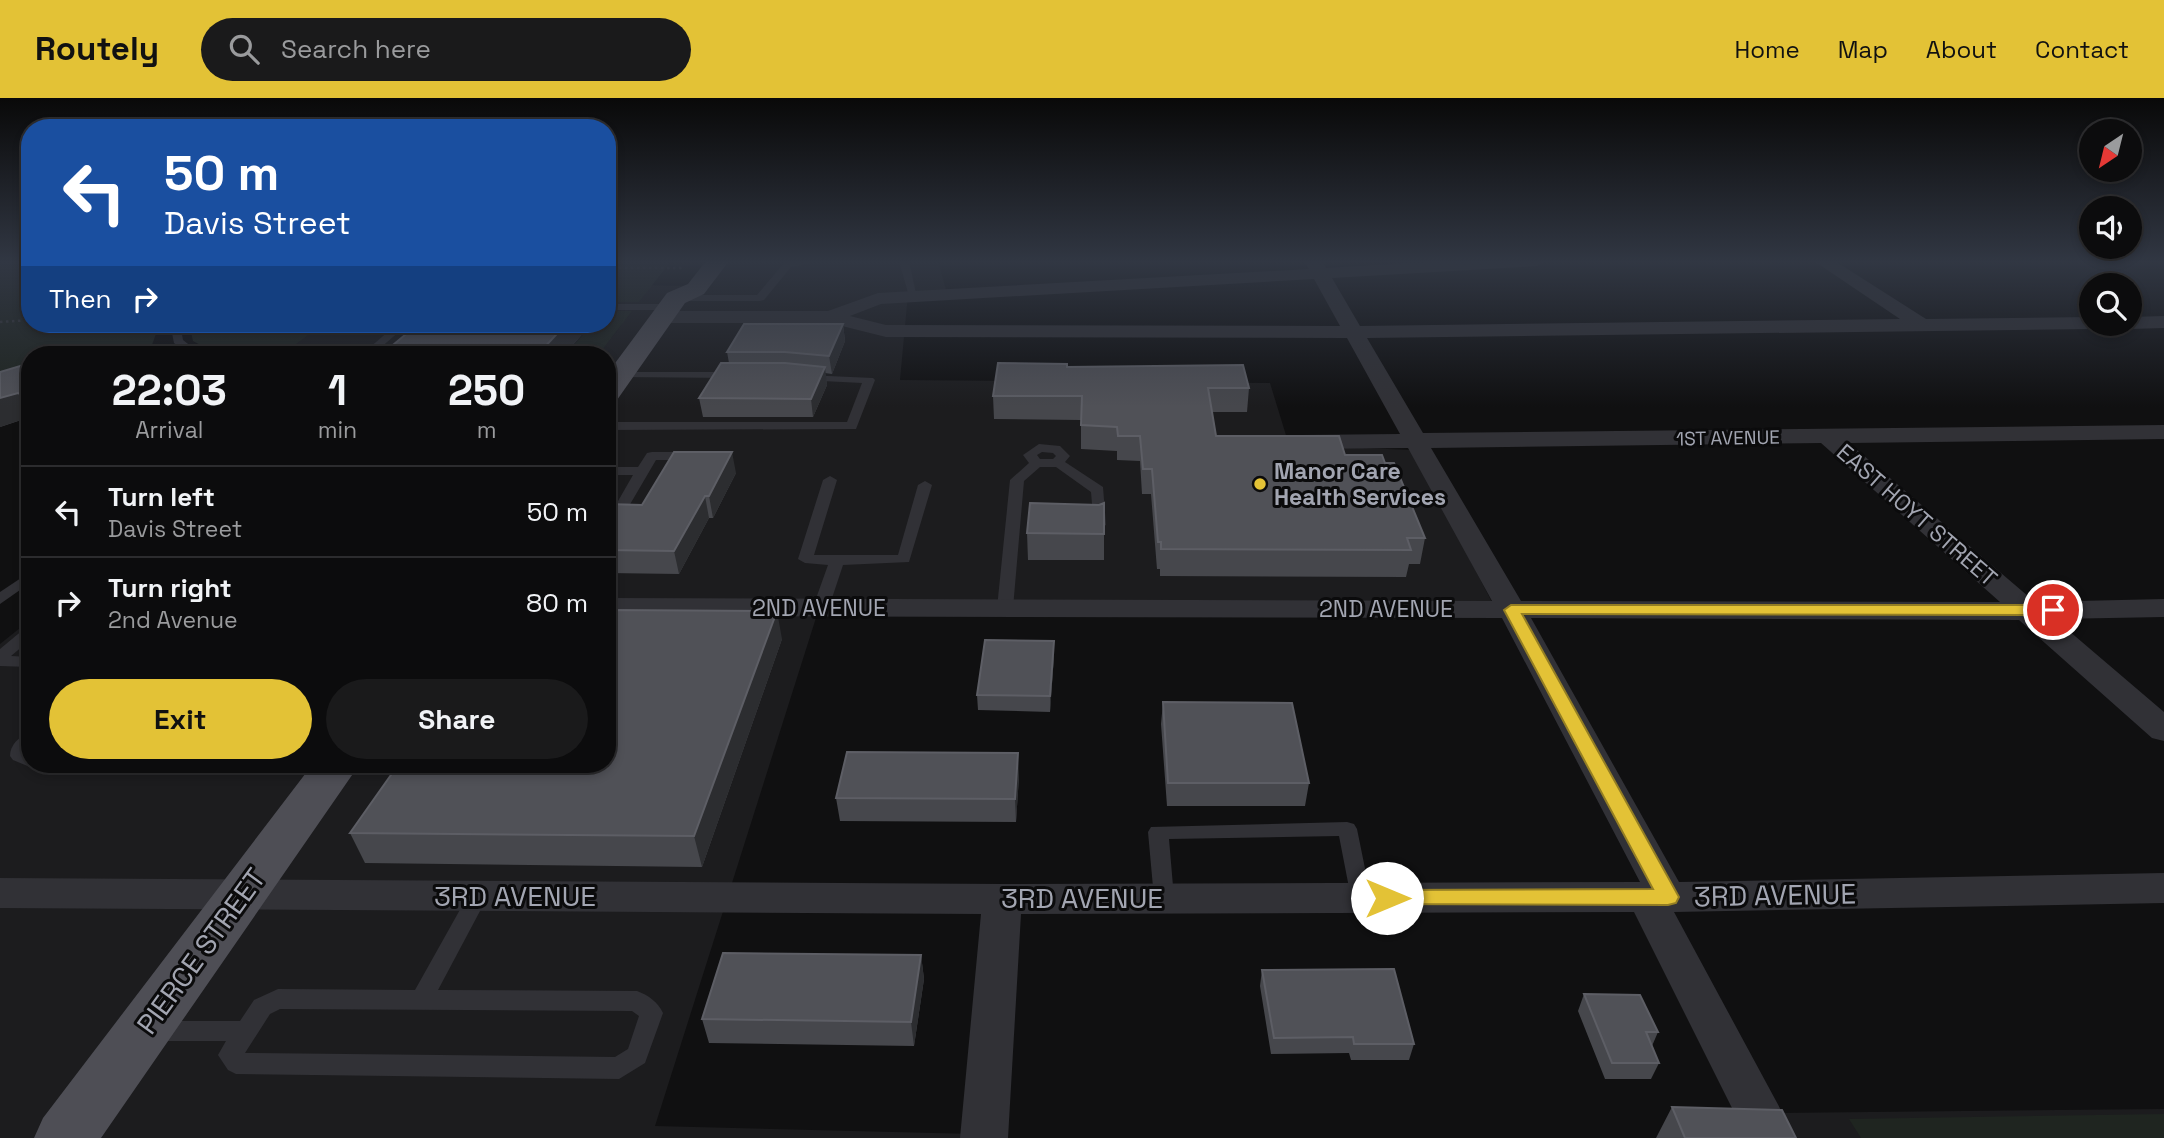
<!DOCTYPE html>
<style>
:root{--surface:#0c0c0d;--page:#1a1a1b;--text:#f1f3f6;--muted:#9a9b9d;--line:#2c2c2e;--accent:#e3c236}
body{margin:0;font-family:"Space Grotesk",sans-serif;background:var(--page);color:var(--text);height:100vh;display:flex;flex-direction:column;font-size:26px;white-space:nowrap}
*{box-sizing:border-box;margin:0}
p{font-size:23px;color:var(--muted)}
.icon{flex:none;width:38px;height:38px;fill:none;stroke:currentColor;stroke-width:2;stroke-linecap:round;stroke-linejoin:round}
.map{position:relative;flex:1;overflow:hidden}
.panel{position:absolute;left:21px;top:248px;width:595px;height:427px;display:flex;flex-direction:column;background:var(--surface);border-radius:28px;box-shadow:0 4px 10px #0003,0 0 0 2px var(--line)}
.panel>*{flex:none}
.top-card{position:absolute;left:21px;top:21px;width:595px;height:214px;border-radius:28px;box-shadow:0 4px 10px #0003,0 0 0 2px var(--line);background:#1a4fa0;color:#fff;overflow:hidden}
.needle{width:46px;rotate:215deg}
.controls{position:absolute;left:2079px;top:21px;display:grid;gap:14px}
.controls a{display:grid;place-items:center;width:63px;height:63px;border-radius:50%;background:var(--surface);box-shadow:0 4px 10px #0003,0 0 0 2px var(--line);font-size:35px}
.pin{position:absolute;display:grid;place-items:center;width:60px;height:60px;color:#fff;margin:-30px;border:4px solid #fff;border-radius:50%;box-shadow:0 2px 7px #0007}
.me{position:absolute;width:77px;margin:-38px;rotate:90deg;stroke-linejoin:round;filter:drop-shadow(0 0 5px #0008)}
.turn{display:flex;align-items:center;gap:24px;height:147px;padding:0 28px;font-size:32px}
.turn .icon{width:91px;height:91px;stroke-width:2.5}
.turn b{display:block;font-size:49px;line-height:60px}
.then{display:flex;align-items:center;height:66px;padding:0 28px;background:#0003;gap:14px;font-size:26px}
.eta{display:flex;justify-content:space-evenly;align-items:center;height:119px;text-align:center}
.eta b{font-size:42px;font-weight:700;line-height:49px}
.cta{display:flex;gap:14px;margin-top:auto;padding:14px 28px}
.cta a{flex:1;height:80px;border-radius:42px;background:var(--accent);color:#111;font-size:28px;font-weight:700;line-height:80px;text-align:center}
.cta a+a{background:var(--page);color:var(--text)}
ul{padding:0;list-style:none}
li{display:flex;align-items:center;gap:21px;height:91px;padding:0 28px;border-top:2px solid var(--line)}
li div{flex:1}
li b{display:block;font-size:26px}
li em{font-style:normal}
header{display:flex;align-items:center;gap:42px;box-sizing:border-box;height:98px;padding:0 35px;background:var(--accent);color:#111}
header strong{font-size:33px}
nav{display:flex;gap:38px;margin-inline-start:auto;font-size:24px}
.search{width:490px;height:63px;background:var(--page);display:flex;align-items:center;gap:18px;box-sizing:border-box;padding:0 24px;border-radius:38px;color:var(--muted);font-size:26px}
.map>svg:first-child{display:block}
.built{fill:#1c1c1e}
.green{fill:#1f2520}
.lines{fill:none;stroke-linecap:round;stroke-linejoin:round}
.path{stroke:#37383d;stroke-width:2.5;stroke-dasharray:2.5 3.5;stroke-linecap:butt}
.lane{fill:#313136;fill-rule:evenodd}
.street{fill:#313136;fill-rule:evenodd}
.primary{fill:#4e4e55;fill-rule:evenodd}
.wall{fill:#46474c}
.shaded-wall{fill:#2c2d30}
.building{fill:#505157;stroke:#5d5e65;stroke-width:2}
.route{fill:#e3c236;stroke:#947e23;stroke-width:2}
.poi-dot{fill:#e3c236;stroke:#0b0b0c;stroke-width:2.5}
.labels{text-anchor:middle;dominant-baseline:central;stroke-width:6;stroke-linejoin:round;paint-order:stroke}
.far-street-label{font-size:19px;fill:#a2a5b1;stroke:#0b0b0c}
.poi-label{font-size:23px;font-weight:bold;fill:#a2a5b1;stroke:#0b0b0c;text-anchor:start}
.street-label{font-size:23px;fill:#a2a5b1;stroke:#0b0b0c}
.near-street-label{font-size:28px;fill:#a2a5b1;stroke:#0b0b0c}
</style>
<header>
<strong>Routely</strong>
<div class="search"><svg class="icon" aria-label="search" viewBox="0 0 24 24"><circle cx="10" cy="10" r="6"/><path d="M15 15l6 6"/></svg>Search here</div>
<nav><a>Home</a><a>Map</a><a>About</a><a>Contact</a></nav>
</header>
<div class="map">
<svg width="2164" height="1040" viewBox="0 0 2164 1040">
<rect width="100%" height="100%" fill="#101011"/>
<!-- built -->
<path class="built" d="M 725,163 L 938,163 L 946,192 L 908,196 L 900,282 L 1270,285 L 1289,347 L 1413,352 L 1493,506 L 821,504 L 655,1028 L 975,1036 L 975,1040 L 0,1040 L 0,546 L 30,522 L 30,667 L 607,667 L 607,257 L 255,257 L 298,226 L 607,226 L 607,187 L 710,188 Z
M 2164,1011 L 2164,1040 L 1783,1040 L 1770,1015 Z"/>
<!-- green -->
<path class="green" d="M 0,163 L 30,163 L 30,226 L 164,226 L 158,230 L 152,247 L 164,257 L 30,257 L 30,273 L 0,283 Z
M 607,163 L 671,163 L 639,204 L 607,204 Z
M 607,213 L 632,213 L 598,257 L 565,257 L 591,228 L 607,226 Z
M 195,226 L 323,226 L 281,257 L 219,257 L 193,243 L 190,230 Z
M 2164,1016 L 2164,1040 L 1861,1040 L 1849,1021 Z"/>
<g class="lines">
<!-- path -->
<path class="path" d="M 607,170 L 682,170
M 0,224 L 30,222"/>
<!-- lane -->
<path class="lane" d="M 822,163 L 791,169 L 764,202 L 760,203 L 676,203 L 671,200 L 676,197 L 757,197 L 785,164 Z
M 899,163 L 909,163 L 917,200 L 909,198 Z
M 607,206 L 668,206 L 673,209 L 668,212 L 607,212 Z
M 175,226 L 187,226 L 181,231 L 183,242 L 202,257 L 190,257 L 174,245 L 171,230 Z
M 397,226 L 408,226 L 372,257 L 361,257 Z
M 621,274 L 734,274 L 740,277 L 734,280 L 617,279 L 615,277 Z
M 806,277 L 873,280 L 875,282 L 856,331 L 607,332 L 607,324 L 847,324 L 862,285 L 802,282 L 800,280 Z
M 1039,346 L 1060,348 L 1070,358 L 1065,364 L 1103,389 L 1106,427 L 1099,431 L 1094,430 L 1091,394 L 1056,369 L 1040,369 L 1024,383 L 1013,510 L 1005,515 L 997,510 L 1010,382 L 1029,365 L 1023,357 ZM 1042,354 L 1053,355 L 1056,358 L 1053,361 L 1040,361 L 1037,357 Z
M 652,354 L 691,354 L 697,358 L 691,362 L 656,362 L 622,420 L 612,420 L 610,417 L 633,377 L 607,377 L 607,369 L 638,369 L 647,355 Z
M 830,378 L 837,382 L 814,457 L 898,457 L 918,387 L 925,383 L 932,387 L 909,464 L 843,467 L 829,509 L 821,514 L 813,509 L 828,467 L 805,465 L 798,461 L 823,382 Z
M 30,474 L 30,485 L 0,506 L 0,494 Z
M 30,529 L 30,542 L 11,558 L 30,559 L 30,569 L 0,568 L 0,551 L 24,531 Z
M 30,635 L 30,667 L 37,667 L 30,669 L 13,662 L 10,658 C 10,647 19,638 30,635 Z
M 1347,724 L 1354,726 L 1357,731 L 1371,800 L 1368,806 L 1361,808 L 1354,806 L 1351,800 L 1339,738 L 1169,741 L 1174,800 L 1171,806 L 1164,808 L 1157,806 L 1154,800 L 1148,734 L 1151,729 Z
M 478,790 L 485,792 L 488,798 L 438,892 L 637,893 C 648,897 658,904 663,915 L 645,965 L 619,981 L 236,976 L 228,972 L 218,957 L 226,943 L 154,943 L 146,940 L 142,933 L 146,926 L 154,923 L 240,923 L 254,902 L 278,891 L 415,892 L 471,792 ZM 280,911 L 632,913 L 639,918 L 628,951 L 615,959 L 245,955 L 270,916 Z"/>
<!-- street -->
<path class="street" d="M 1304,163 L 1322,163 L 1326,170 L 1440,163 L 1546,163 L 1537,168 L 1332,180 L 1360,228 L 1900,221 L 1814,163 L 1835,163 L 1926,221 L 2091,219 L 2091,226 L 2100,226 L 2091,231 L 1367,240 L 1423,335 L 2164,327 L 2164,341 L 1849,345 L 2035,504 L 2164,501 L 2164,519 L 2055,521 L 2164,614 L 2164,643 L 2152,640 L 2019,522 L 1531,520 L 1679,784 L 2164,775 L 2164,805 L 1674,814 L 1796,1040 L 1747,1040 L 1634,814 L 1021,816 L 1008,1040 L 960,1040 L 981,816 L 0,810 L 0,780 L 1002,786 L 1640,784 L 1502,520 L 607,518 L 607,500 L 1492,503 L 1408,350 L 1300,351 L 1292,349 L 1288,344 L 1292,339 L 1300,337 L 1400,336 L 1347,240 L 886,239 L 830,225 L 661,225 L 651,219 L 661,213 L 828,213 L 878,195 L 1309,171 ZM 1314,181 L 1340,228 L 886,227 L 850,218 L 881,206 ZM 1821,345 L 2000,504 L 1521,503 L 1431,350 Z
M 2164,218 L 2164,230 L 2130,231 L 2121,226 L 2130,226 L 2130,219 Z"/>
<!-- primary -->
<path class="primary" d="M 706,163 L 729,163 L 704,196 L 685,205 L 617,302 L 607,305 L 607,276 L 667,195 L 688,186 Z
M 312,667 L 359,667 L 101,1040 L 34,1040 L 43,1020 Z"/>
</g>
<!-- wall -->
<path class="wall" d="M 418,226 L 591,226 L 564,257 L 389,257 L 387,252 Z
M 843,226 L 845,243 L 832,276 L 825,275 L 827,287 L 813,319 L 703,319 L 699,300 L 729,265 L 727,254 Z
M 30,265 L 30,319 L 0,329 Z
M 1068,269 L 1249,290 L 1247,314 L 1212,314 L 1216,338 L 1345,357 L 1385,365 L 1425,440 L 1420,466 L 1409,466 L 1406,479 L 1160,478 L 1160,471 L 1157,471 L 1151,396 L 1142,396 L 1140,363 L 1117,362 L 1117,353 L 1081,351 L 1081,322 L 994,321 L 993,298 Z
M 736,375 L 713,420 L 709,420 L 679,476 L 607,475 L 607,406 L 642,407 Z
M 1104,405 L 1104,462 L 1028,462 L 1027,435 Z
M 782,541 L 702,769 L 365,765 L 350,735 Z
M 1054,543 L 1054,558 L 1050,614 L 978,612 L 977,597 Z
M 1163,604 L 1309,685 L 1305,708 L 1167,708 L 1161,626 Z
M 1019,678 L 1016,724 L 840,723 L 836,700 Z
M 921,857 L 924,881 L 914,948 L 709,945 L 702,921 Z
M 1262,872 L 1414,946 L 1409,962 L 1351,962 L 1349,955 L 1271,956 L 1260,888 Z
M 1584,896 L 1658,934 L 1652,948 L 1659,965 L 1651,981 L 1605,981 L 1578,913 Z
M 1672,1009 L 1796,1040 L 1656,1040 Z"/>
<!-- shaded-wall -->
<path class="shaded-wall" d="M 566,226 L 591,226 L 564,257 L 544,257 L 542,252 Z
M 843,226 L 845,243 L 832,276 L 829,258 Z
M 825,269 L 827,287 L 813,319 L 811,301 Z
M 18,295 L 30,315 L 30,319 L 0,329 L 0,300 Z
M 732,354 L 736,375 L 713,420 L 709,398 Z
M 705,398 L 709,420 L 679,476 L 674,453 Z
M 777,513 L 782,541 L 702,769 L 694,738 Z
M 1054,543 L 1054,558 L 1050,614 L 1050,598 Z
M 1018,655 L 1019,678 L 1016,724 L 1015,701 Z
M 921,857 L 924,881 L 914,948 L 911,924 Z"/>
<!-- building -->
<path class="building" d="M 418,226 L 566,226 L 542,252 L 387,252 Z
M 744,226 L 843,226 L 829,258 L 785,254 L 727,254 Z
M 30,265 L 30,300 L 18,295 L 0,300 L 0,274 Z
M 721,265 L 785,265 L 825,269 L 811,301 L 699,300 Z
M 998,265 L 1067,266 L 1067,269 L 1243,267 L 1249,290 L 1208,290 L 1216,338 L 1339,338 L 1345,357 L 1382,357 L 1385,365 L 1394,365 L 1425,440 L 1407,440 L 1411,452 L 1161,451 L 1161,444 L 1158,444 L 1152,371 L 1143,371 L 1140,338 L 1118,338 L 1117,329 L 1081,327 L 1082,298 L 993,298 Z
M 674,354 L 732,354 L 709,398 L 705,398 L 674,453 L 607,452 L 607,406 L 642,407 Z
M 1030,405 L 1099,407 L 1104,405 L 1104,436 L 1027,435 Z
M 607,512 L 777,513 L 694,738 L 350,735 L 398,667 L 607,667 Z
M 985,542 L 1054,543 L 1050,598 L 977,597 Z
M 1163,604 L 1292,605 L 1309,685 L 1168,685 Z
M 847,654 L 1018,655 L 1015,701 L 836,700 Z
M 723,855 L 921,857 L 911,924 L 702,921 Z
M 1394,871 L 1414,946 L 1354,946 L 1353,939 L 1274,940 L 1262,872 Z
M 1584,896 L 1640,897 L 1658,934 L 1646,934 L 1659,965 L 1612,965 Z
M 1672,1009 L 1782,1012 L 1796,1040 L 1685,1040 Z"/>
<!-- sky -->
<linearGradient id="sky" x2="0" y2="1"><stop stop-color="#090909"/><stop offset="0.53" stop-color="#313743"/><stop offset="1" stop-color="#313743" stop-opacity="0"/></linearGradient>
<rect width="2164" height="309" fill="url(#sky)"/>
<!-- route -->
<path class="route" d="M 1511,507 L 2053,507 L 2061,512 L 2053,517 L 1522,516 L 1679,799 L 1676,805 L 1668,807 L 1379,806 L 1376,800 L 1379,794 L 1387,792 L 1653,791 L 1504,512 Z"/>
<!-- markers -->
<circle class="poi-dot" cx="1260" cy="386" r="7"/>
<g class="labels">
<!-- far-street labels -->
<g class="far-street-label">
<text transform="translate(1728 340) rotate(-1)">1ST AVENUE</text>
</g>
<!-- poi labels -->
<g class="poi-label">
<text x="1274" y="373">Manor Care<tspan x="1274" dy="26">Health Services</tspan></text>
</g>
<!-- street labels -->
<g class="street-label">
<text transform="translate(1917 417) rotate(41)">EAST HOYT STREET</text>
<text x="819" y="510">2ND AVENUE</text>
<text x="1386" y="511">2ND AVENUE</text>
</g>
<!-- near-street labels -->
<g class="near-street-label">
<text transform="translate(1775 797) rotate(-1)">3RD AVENUE</text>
<text x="515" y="798">3RD AVENUE</text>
<text x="1082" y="800">3RD AVENUE</text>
<text transform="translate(201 853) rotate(-54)">PIERCE STREET</text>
</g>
</g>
</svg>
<div class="controls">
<a><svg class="needle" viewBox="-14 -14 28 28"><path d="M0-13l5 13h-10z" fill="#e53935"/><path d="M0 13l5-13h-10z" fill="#9a9b9d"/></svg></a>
<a><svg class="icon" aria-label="sound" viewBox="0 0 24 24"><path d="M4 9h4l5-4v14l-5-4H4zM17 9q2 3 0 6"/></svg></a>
<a><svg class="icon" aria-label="search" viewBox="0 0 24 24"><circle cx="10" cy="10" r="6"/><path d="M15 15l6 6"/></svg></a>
</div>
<div class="pin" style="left:2053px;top:512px;background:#d93025"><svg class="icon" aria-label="arrive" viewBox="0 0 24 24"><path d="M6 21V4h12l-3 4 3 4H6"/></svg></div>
<svg class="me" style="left:1387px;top:800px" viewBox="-20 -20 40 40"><circle r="19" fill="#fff"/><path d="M0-13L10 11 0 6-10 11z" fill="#e3c236"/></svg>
<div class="top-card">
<div class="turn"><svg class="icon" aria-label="left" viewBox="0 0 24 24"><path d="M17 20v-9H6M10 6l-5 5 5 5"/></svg><div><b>50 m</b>Davis Street</div></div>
<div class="then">Then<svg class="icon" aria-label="right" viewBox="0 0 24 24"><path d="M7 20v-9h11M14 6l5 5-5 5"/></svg></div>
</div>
<section class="panel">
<div class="eta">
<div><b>22:03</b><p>Arrival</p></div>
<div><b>1</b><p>min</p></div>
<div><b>250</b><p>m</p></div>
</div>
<ul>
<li><svg class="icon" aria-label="left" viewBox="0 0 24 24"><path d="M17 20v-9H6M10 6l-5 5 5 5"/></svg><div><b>Turn left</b><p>Davis Street</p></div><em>50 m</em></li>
<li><svg class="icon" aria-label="right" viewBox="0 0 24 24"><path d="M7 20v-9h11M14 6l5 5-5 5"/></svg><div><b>Turn right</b><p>2nd Avenue</p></div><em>80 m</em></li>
</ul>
<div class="cta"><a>Exit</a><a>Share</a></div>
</section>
</div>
